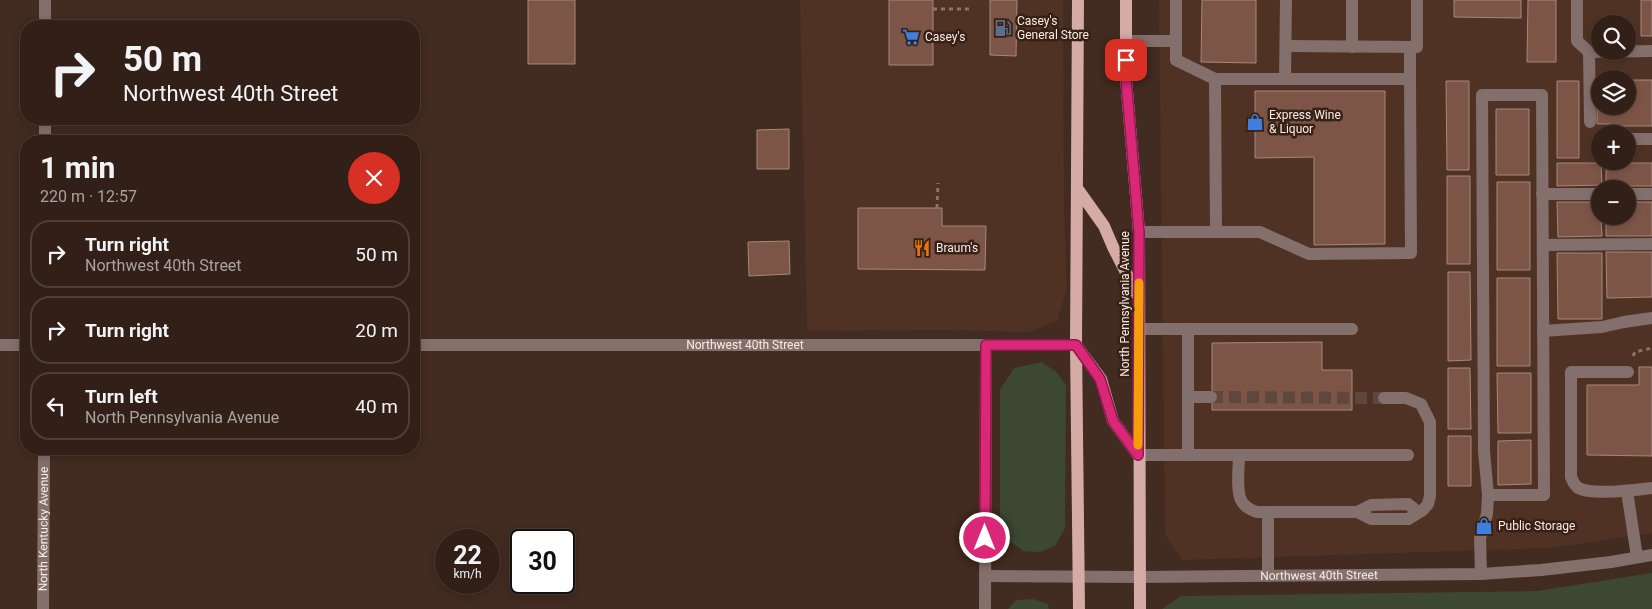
<!DOCTYPE html>
<meta charset="utf-8">
<style>
:root{--surface:#322018;--page:#3d2d25;--text:#f1f3f6;--muted:#a8a3a2;--line:#4d3e37}
body{margin:0;font-family:Roboto,sans-serif;background:var(--page);color:var(--text);height:100vh;display:flex;flex-direction:column;font-size:19px;white-space:nowrap}
*{box-sizing:border-box;margin:0}
p{font-size:16px;color:var(--muted)}
.icon{flex:none;width:28px;height:28px;fill:none;stroke:currentColor;stroke-width:2;stroke-linecap:round;stroke-linejoin:round}
.map{position:relative;flex:1;overflow:hidden}
.sheet{position:absolute;left:20px;top:135px;width:400px;height:320px;display:flex;flex-direction:column;background:var(--surface);border-radius:20px;box-shadow:0 2px 8px #0003,0 0 0 1px var(--line)}
.sheet>*{flex:none}
.hud{position:absolute;left:20px;top:20px;width:400px;height:105px;border-radius:20px;box-shadow:0 2px 8px #0003,0 0 0 1px var(--line);background:#322018;color:var(--text);overflow:hidden}
.buttons{position:absolute;left:1591px;top:15px;display:grid;gap:10px}
.buttons a{display:grid;place-items:center;width:45px;height:45px;border-radius:50%;background:var(--surface);box-shadow:0 2px 8px #0003,0 0 0 1px var(--line);font-size:25px}
.speed{position:absolute;left:435px;top:529px;display:flex;gap:10px;font-size:25px;font-weight:700;text-align:center}
.speed>*{display:grid;place-content:center;width:65px;height:65px;border-radius:50%;background:var(--surface);box-shadow:0 2px 8px #0003,0 0 0 1px var(--line);line-height:1}
.speed small{font-size:12px;font-weight:400}
.speed .limit{border:2px solid #111;border-radius:8px;background:#fff;color:#111}
.pin{position:absolute;display:grid;place-items:center;width:42px;height:42px;color:#fff;margin:-21px;border-radius:10px;box-shadow:0 2px 8px #0006}
.me{position:absolute;width:55px;margin:-28px;rotate:0deg;stroke-linejoin:round;filter:drop-shadow(0 0 4px #0008)}
.turn{display:flex;align-items:center;gap:18px;height:105px;padding:0 20px;font-size:22px}
.turn .icon{width:65px;height:65px;stroke-width:2.5}
.turn b{display:block;font-size:35px;line-height:42px}
.round{display:grid;place-items:center;flex:none;width:52px;height:52px;border-radius:26px;background:var(--page)}
.overview{display:flex;align-items:center;justify-content:space-between;height:85px;padding:0 20px}
h1{font-size:30px;font-weight:700;line-height:38px}
ul{padding:0;list-style:none}
li{display:flex;align-items:center;gap:15px;height:68px;margin:0 10px 8px;padding:0 10px;border:2px solid var(--line);border-radius:20px}
li div{flex:1}
li b{display:block;font-size:19px}
li em{font-style:normal}
.map>svg:first-child{display:block}
.built{fill:#4f3223;fill-rule:evenodd}
.green{fill:#3c4832}
.building{fill:#7d5547;stroke:#a5887e}
.lines{fill:none;stroke-linecap:round;stroke-linejoin:round}
.minor-tunnel{stroke:#5e483d;stroke-width:12;stroke-dasharray:12 6;stroke-linecap:butt}
.path{stroke:#88746b;stroke-width:3;stroke-dasharray:4 4;stroke-linecap:butt}
.minor{stroke:#836f6c;stroke-width:12}
.major{stroke:#d5aba6;stroke-width:12}
.route-casing{stroke:#8e194d;stroke-width:12}
.route{stroke:#db2777;stroke-width:9}
.slow{stroke:#f59e0b;stroke-width:9}
.labels{text-anchor:middle;dominant-baseline:central;stroke-width:5;stroke-linejoin:round;paint-order:stroke}
.poi-label{font-size:12px;fill:#faebe4;stroke:#372116;text-anchor:start}
.street-label{font-size:12px;fill:#faebe4;stroke:#372116}
</style>
<div class="map">
<svg width="1652" height="609" viewBox="0 0 1652 609">
<rect width="100%" height="100%" fill="#422b20"/>
<!-- built -->
<path class="built" d="M 800,0 L 1063,0 L 1064,211 L 1067,289 L 1057,321 L 1029,332 L 942,330 L 807,331 Z
M 1159,0 L 1652,0 L 1652,533 L 1550,548 L 1182,560 L 1165,535 ZM 1600,24 L 1628,24 L 1628,51 L 1600,51 ZM 1600,79 L 1628,79 L 1628,106 L 1600,106 ZM 1600,134 L 1628,134 L 1628,161 L 1600,161 ZM 1600,189 L 1628,189 L 1628,216 L 1600,216 Z"/>
<!-- green -->
<path class="green" d="M 1042,362 L 1056,372 L 1066,385 L 1065,528 L 1055,546 L 1040,552 L 1023,551 L 1010,541 L 1000,526 L 1000,390 L 1014,368 Z
M 1652,573 L 1652,609 L 1162,609 L 1181,596 L 1537,591 Z
M 1033,599 L 1048,604 L 1049,609 L 1008,609 L 1016,600 Z"/>
<!-- building -->
<path class="building" d="M 528,0 L 575,0 L 575,64 L 528,64 Z
M 889,0 L 933,0 L 933,65 L 889,65 Z
M 990,0 L 1017,0 L 1016,56 L 990,55 Z
M 1202,0 L 1256,0 L 1256,63 L 1201,62 Z
M 1454,0 L 1521,0 L 1521,18 L 1454,17 Z
M 1528,0 L 1556,0 L 1556,62 L 1527,62 Z
M 1641,0 L 1652,0 L 1652,36 L 1641,36 Z
M 1628,80 L 1652,80 L 1652,126 L 1611,126 L 1611,124 L 1597,124 L 1597,97 L 1600,97 L 1600,106 L 1628,106 Z
M 1446,81 L 1469,81 L 1469,170 L 1447,170 Z
M 1557,81 L 1579,81 L 1579,158 L 1557,158 Z
M 1255,91 L 1385,91 L 1385,244 L 1314,245 L 1314,157 L 1255,158 Z
M 1496,109 L 1529,109 L 1529,175 L 1496,175 Z
M 789,129 L 789,169 L 757,169 L 757,130 Z
M 1557,163 L 1601,163 L 1602,185 L 1557,186 Z
M 1606,163 L 1652,163 L 1652,186 L 1606,186 Z
M 1447,176 L 1470,176 L 1470,264 L 1447,264 Z
M 1497,182 L 1530,182 L 1530,270 L 1497,270 Z
M 1557,202 L 1600,202 L 1602,236 L 1558,237 Z
M 1628,202 L 1652,202 L 1652,236 L 1606,236 L 1606,216 L 1628,216 Z
M 858,208 L 942,208 L 942,226 L 986,226 L 985,270 L 858,269 Z
M 789,241 L 790,274 L 749,276 L 748,242 Z
M 1606,252 L 1652,252 L 1652,297 L 1607,298 Z
M 1557,253 L 1602,253 L 1602,319 L 1558,319 Z
M 1448,272 L 1470,272 L 1471,360 L 1448,361 Z
M 1497,278 L 1530,278 L 1530,366 L 1497,366 Z
M 1322,342 L 1322,370 L 1352,370 L 1352,410 L 1212,410 L 1212,343 Z
M 1639,367 L 1652,367 L 1652,456 L 1587,455 L 1587,385 L 1639,385 Z
M 1448,368 L 1470,368 L 1471,429 L 1448,429 Z
M 1497,373 L 1531,373 L 1531,433 L 1498,433 Z
M 1448,436 L 1471,436 L 1471,486 L 1448,486 Z
M 1531,440 L 1531,484 L 1498,485 L 1498,441 Z"/>
<g class="lines">
<!-- minor-tunnel -->
<path class="minor-tunnel" d="M 1211,397 L 1384,398"/>
<!-- path -->
<path class="path" d="M 933,9 L 970,9
M 937,208 L 938,183
M 1633,356 L 1635,352 L 1652,348"/>
<!-- minor -->
<g class="minor">
<path d="M 1176,0 L 1176,60 L 1215,79"/>
<path d="M 1352,0 L 1352,47"/>
<path d="M 1577,0 L 1577,41 L 1589,52 L 1652,51"/>
<path d="M 45,26 L 45,0"/>
<path d="M 1126,41 L 1176,41"/>
<path d="M 1286,46 L 1417,47 L 1417,0"/>
<path d="M 1410,47 L 1410,79"/>
<path d="M 1589,52 L 1590,122"/>
<path d="M 1285,79 L 1286,0"/>
<path d="M 1628,139 L 1652,139"/>
<path d="M 45,141 L 45,119"/>
<path d="M 1542,194 L 1600,194"/>
<path d="M 1628,194 L 1652,194"/>
<path d="M 1139,232 L 1260,232 L 1309,254 L 1411,253 L 1410,79 L 1215,79 L 1216,231"/>
<path d="M 1543,245 L 1652,244"/>
<path d="M 1139,329 L 1352,329"/>
<path d="M 1543,331 L 1602,327 L 1624,322 L 1652,318"/>
<path d="M 0,345 L 26,345"/>
<path id="s1" d="M 414,345 L 1076,345"/>
<path d="M 1628,372 L 1571,372 L 1571,477 C 1572,480 1574,484 1577,487 C 1588,496 1637,490 1652,488"/>
<path d="M 1188,397 L 1211,397"/>
<path d="M 1138,455 L 1408,455"/>
<path d="M 1188,455 L 1188,329"/>
<path d="M 1239,455 C 1239,466 1236,490 1241,500 C 1244,507 1251,510 1257,512 L 1357,512 L 1371,519 L 1408,519 L 1423,510 L 1428,504 L 1430,496 L 1430,422 L 1421,404 L 1406,398 L 1384,398"/>
<path d="M 1627,491 L 1637,557"/>
<path d="M 1268,512 L 1268,576"/>
<path d="M 1357,512 L 1371,505 L 1408,504 L 1418,512"/>
<path d="M 1481,574 L 1480,538 L 1487,514 L 1488,495 L 1484,451 L 1482,95 L 1542,95 L 1544,495 L 1488,495"/>
<path id="s2" d="M 985,576 L 1140,577 L 1481,574 L 1541,570 L 1611,562 L 1652,555"/>
<path id="s3" d="M 43,609 L 44,449"/>
<path d="M 985,609 L 986,345"/>
</g>
<!-- major -->
<path class="major" d="M 1078,0 L 1076,345 L 1079,609
M 1126,0 L 1126,79 L 1139,232 L 1140,609
M 1077,188 L 1104,226 L 1113,247 L 1138,296
M 1076,345 L 1101,379 L 1113,421 L 1138,455"/>
</g>
<g class="lines">
<!-- route casing -->
<g class="route-casing">
<path id="route" d="M 985,538 L 986,345 L 1076,345 L 1100,379 L 1113,421 L 1138,455 L 1139,232 L 1126,79 L 1126,60"/>
</g>
<!-- route -->
<use href="#route" class="route"/>
<!-- slow -->
<path class="slow" d="M 1138,445 L 1139,283"/>
</g>
<!-- icons -->
<defs>
<g id="fuel-bare" transform="scale(1.35)"><path d="M-5.5-6h7V0h2V4h1.3V-2.5L3-4.5l.8-.8L6-3V5H2.5V1h-1V6h-7ZM-4.2-4.7v3.2H.2V-4.7Z" fill="#5c6f8a" stroke="#372116" stroke-width="2.5" paint-order="stroke"/></g>
<g id="supermarket-bare" transform="scale(1.35)"><path d="M-6-5.5h2.5l.6 2H6L4.5 2H-2.5L-4.4-4H-6ZM-1.5 3.2a1.3 1.3 0 1 0 .1 0ZM3 3.2a1.3 1.3 0 1 0 .1 0Z" fill="#3f7fe0" stroke="#372116" stroke-width="2.5" paint-order="stroke"/></g>
<g id="shop-bare" transform="scale(1.35)"><path d="M-5-2.5h2.3a2.7 3.5 0 0 1 5.4 0H5L5.5 6h-11ZM-1.5-2.5h3a1.5 2.3 0 0 0-3 0Z" fill="#3f7fe0" stroke="#372116" stroke-width="2.5" paint-order="stroke"/></g>
<g id="restaurant-bare" transform="scale(1.35)"><path d="M-5-6h1v4h1v-4h1v4h1v-4h1v5L-1.5 .5V6h-2V.5L-5-1ZM5-6V6H3V1.5H1.5Q1.5-4 5-6Z" fill="#e8710a" stroke="#372116" stroke-width="2.5" paint-order="stroke"/></g>
</defs>
<g fill-rule="evenodd">
<use href="#fuel-bare" x="1003" y="28"/>
<use href="#supermarket-bare" x="911" y="37"/>
<use href="#shop-bare" x="1255" y="122"/>
<use href="#restaurant-bare" x="922" y="248"/>
<use href="#shop-bare" x="1484" y="526"/>
</g>
<g class="labels">
<!-- poi labels -->
<g class="poi-label">
<text x="1017" y="21">Casey's<tspan x="1017" dy="14">General Store</tspan></text>
<text x="925" y="37">Casey's</text>
<text x="1269" y="115">Express Wine<tspan x="1269" dy="14">&amp; Liquor</tspan></text>
<text x="936" y="248">Braum's</text>
<text x="1498" y="526">Public Storage</text>
</g>
<!-- street labels -->
<g class="street-label">
<text transform="translate(1125 304) rotate(-90)">North Pennsylvania Avenue</text>
<text stroke="none"><textPath href="#s1" startOffset="331">Northwest 40th Street</textPath></text>
<text stroke="none"><textPath href="#s3" startOffset="80">North Kentucky Avenue</textPath></text>
<text stroke="none"><textPath href="#s2" startOffset="334">Northwest 40th Street</textPath></text>
</g>
</g>
</svg>
<div class="buttons">
<a><svg class="icon" aria-label="search" viewBox="0 0 24 24"><circle cx="10" cy="10" r="6"/><path d="M15 15l6 6"/></svg></a>
<a><svg class="icon" aria-label="layers" viewBox="0 0 24 24"><path d="M12 4l9 5-9 5-9-5zM3 14l9 5 9-5"/></svg></a>
<a>+</a>
<a>−</a>
</div>
<div class="speed"><div>22<small>km/h</small></div><div class="limit">30</div></div>
<div class="pin" style="left:1126px;top:60px;background:#d93025"><svg class="icon" aria-label="arrive" viewBox="0 0 24 24"><path d="M6 21V4h12l-3 4 3 4H6"/></svg></div>
<svg class="me" style="left:985px;top:538px" viewBox="-20 -20 40 40"><circle r="17" fill="#db2777" stroke="#fff" stroke-width="3"/><path d="M0-11L8 9 0 5-8 9z" fill="#fff"/></svg>
<div class="hud">
<div class="turn"><svg class="icon" aria-label="right" viewBox="0 0 24 24"><path d="M7 20v-9h11M14 6l5 5-5 5"/></svg><div><b>50 m</b>Northwest 40th Street</div></div>
</div>
<section class="sheet">
<div class="overview"><div><h1>1 min</h1><p>220 m · 12:57</p></div><a class="round" style="background:#d93025;color:#fff"><svg class="icon" aria-label="close" viewBox="0 0 24 24"><path d="M6 6l12 12M18 6L6 18"/></svg></a></div>
<ul>
<li><svg class="icon" aria-label="right" viewBox="0 0 24 24"><path d="M7 20v-9h11M14 6l5 5-5 5"/></svg><div><b>Turn right</b><p>Northwest 40th Street</p></div><em>50 m</em></li>
<li><svg class="icon" aria-label="right" viewBox="0 0 24 24"><path d="M7 20v-9h11M14 6l5 5-5 5"/></svg><div><b>Turn right</b></div><em>20 m</em></li>
<li><svg class="icon" aria-label="left" viewBox="0 0 24 24"><path d="M17 20v-9H6M10 6l-5 5 5 5"/></svg><div><b>Turn left</b><p>North Pennsylvania Avenue</p></div><em>40 m</em></li>
</ul>
</section>
</div>
